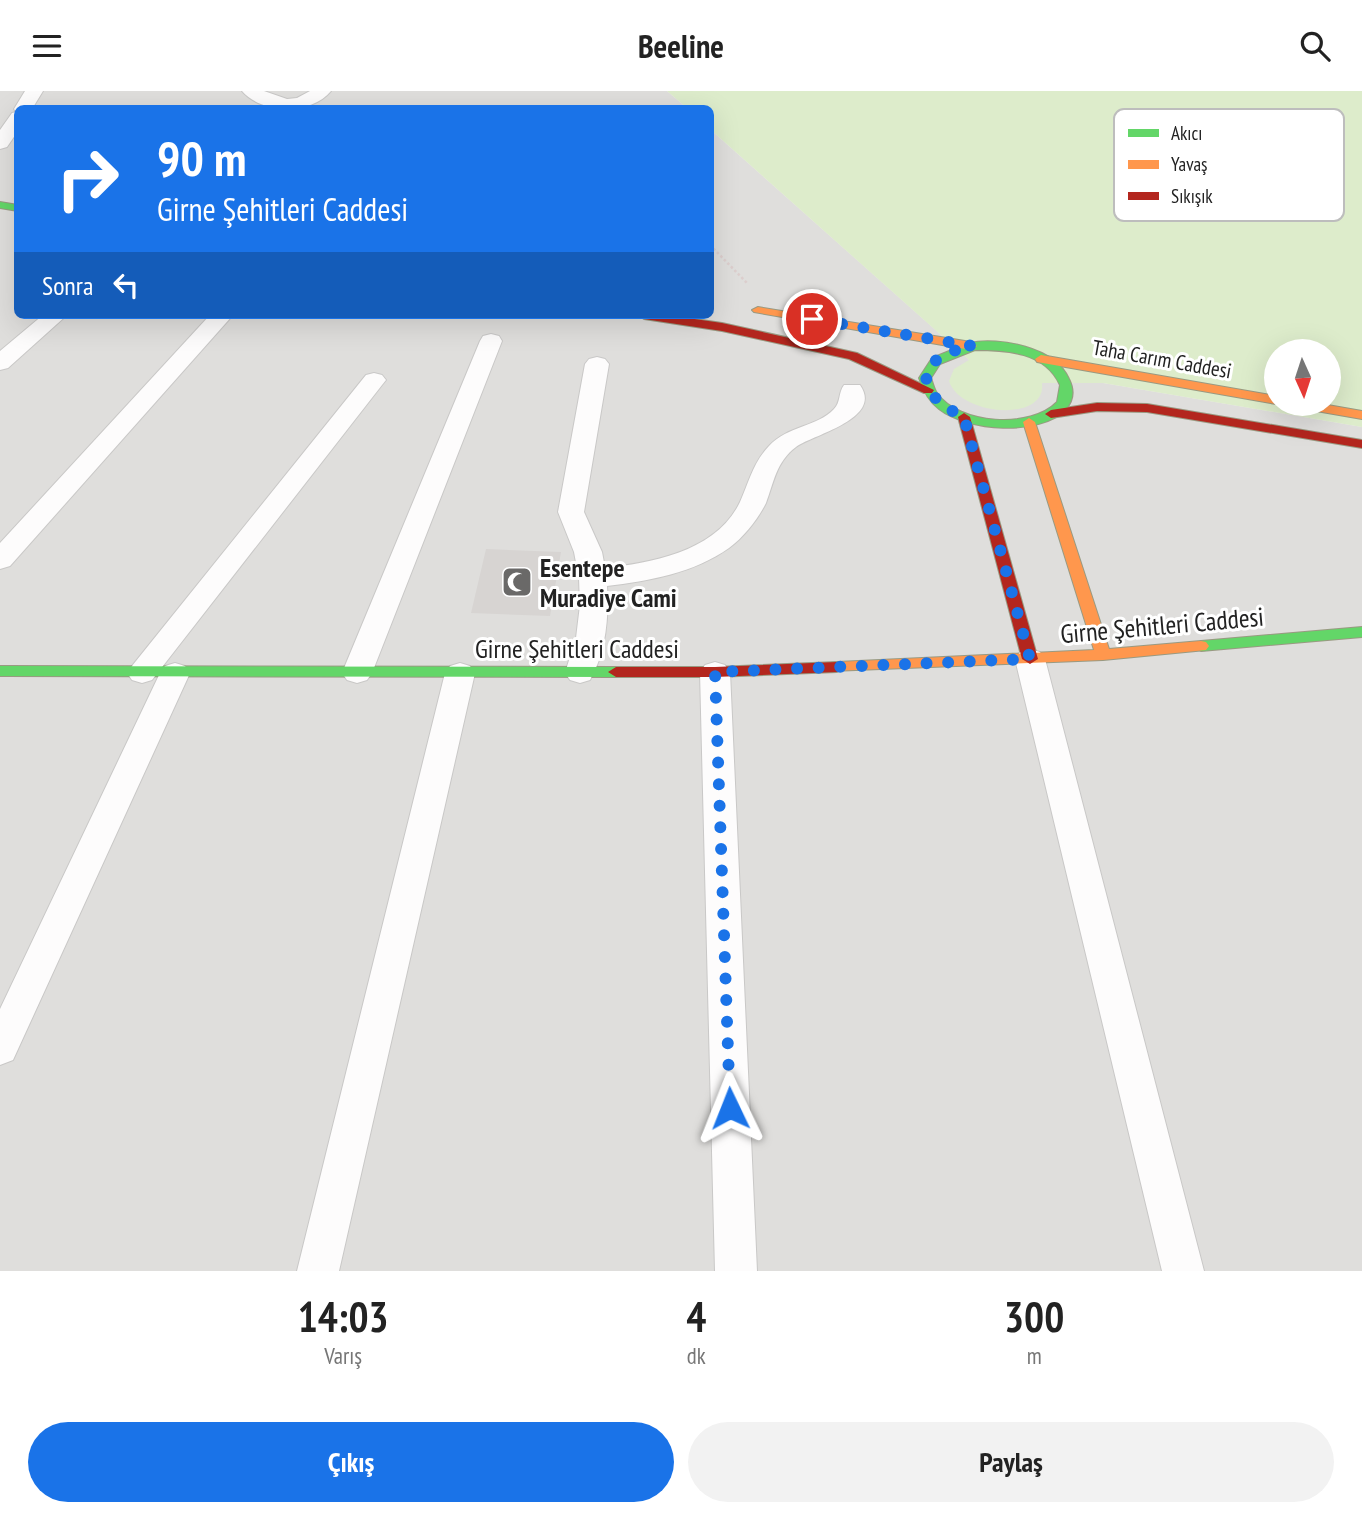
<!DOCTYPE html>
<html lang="tr">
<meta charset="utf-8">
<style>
:root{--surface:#fff;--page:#f2f2f2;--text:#222;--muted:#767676;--accent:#1a73e8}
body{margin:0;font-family:"PT Sans Narrow",sans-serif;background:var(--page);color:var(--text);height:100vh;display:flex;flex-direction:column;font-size:26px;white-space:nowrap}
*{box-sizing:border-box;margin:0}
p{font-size:23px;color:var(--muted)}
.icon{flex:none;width:38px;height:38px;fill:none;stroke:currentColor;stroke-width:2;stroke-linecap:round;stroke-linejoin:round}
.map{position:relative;height:1180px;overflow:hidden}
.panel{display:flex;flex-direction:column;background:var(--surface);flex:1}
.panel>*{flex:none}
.guide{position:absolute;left:14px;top:14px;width:700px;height:214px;border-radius:10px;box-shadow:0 7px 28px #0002;background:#1a73e8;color:#fff;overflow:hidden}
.needle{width:46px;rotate:177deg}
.controls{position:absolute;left:1264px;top:248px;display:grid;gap:14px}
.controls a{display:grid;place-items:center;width:77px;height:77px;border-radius:50%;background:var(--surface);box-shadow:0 7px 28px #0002;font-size:35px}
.pin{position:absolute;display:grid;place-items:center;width:60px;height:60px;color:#fff;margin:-30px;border:4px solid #fff;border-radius:50%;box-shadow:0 2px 7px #0007}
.me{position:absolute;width:77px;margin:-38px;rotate:358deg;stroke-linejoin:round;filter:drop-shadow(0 0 5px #0008)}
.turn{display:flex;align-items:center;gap:24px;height:147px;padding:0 28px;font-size:32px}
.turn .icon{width:91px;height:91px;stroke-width:2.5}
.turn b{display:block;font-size:49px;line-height:60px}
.then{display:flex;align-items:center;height:66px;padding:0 28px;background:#0003;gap:14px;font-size:26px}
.eta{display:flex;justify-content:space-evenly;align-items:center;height:119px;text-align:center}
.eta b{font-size:42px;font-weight:600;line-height:49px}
.action{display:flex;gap:14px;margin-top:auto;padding:14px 28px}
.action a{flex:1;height:80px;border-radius:42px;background:var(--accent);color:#fff;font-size:28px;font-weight:600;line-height:80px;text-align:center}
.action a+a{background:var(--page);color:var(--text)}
header{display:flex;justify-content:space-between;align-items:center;height:91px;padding:0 28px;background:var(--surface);font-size:32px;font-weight:600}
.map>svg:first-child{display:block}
.residential{fill:#dfdedc}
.grass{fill:#ddeccb;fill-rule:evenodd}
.building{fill:#d7d4d2}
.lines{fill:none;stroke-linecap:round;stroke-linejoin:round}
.street-casing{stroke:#c9c8c7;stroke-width:2}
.fast-casing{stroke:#999a82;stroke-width:2}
.slow-casing{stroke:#999a82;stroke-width:2}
.jam-casing{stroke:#999a82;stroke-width:2}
.path{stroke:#dccecd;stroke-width:2.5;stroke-dasharray:2.5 2.5;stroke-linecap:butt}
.street{fill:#fdfcfc;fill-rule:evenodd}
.fast{fill:#63d668;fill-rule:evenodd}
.slow{fill:#ff974d;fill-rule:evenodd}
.jam{fill:#b3261e;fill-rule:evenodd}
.route{stroke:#1a73e8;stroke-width:12;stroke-dasharray:0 21.6}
.labels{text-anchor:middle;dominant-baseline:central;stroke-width:6;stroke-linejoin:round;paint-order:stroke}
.far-street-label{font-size:21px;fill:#222;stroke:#fff}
.poi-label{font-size:26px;font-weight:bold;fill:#222;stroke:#fff;text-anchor:start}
.street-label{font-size:26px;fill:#222;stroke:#fff}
.key{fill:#fff;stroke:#bdbdbd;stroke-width:2}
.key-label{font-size:19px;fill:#222}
</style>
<header><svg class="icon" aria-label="menu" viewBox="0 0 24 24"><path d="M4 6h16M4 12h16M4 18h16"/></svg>Beeline<svg class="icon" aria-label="search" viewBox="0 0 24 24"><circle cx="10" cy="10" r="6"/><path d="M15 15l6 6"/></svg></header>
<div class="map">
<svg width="1362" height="1180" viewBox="0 0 1362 1180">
<rect width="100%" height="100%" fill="#f0eeeb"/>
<!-- residential -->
<path class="residential" d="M 0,0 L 667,0 L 687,17 L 18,18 L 18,224 L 710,224 L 711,39 L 994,291 L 1103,292 L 1362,336 L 1362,1180 L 0,1180 Z"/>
<!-- grass -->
<path class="grass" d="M 667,0 L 1362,0 L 1362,336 L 1103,292 L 1042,292 C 1047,332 960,325 949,290 L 954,278 L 969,269 L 711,39 L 710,18 L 687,17 ZM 1276,261 L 1328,261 L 1328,313 L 1276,313 Z"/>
<!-- building -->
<path class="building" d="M 486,458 L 561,461 L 550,525 L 471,522 Z"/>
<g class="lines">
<!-- street casing -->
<g class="street-casing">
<path id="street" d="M 25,0 L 43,0 L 32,18 L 18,18 L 18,40 L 7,56 L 0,58 L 0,39 L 12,22 L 16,21 L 14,18 Z
M 242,0 L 264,0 L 287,8 L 297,7 L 310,0 L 331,0 C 311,24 263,24 242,0 Z
M 43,224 L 67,224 L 8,277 L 0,279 L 0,260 Z
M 210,224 L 233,224 L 10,475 L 0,478 L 0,452 Z
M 491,243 L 499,245 L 502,250 L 372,582 L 367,589 L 357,592 L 347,589 L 342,582 L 480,250 L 483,245 Z
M 597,266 L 605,268 L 609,273 L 584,421 L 602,461 L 605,477 C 652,472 717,460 740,411 C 749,391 753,372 769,355 C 787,335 817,336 834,318 C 841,311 838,302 844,294 L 860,294 C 884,328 812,344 796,356 C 776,371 774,391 766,412 C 758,428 744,446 729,457 C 694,482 649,490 607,495 C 609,525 606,562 590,589 L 580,592 L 570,589 L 565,582 L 576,547 L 580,514 L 579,487 L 574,461 L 558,421 L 585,273 L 589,268 Z
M 374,282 L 382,284 L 386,289 L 382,294 L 152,589 L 142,592 L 132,589 L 127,582 L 132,575 L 366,284 Z
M 1030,558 L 1040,561 L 1045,568 L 1204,1180 L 1162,1180 L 1015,568 L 1020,561 Z
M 715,571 L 725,574 L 730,581 L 757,1180 L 715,1180 L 700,581 L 705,574 Z
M 175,572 L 185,575 L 190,582 L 13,969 L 0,974 L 0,918 L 160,582 L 165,575 Z
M 460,572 L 470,575 L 475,582 L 339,1180 L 297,1180 L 445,582 L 450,575 Z"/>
</g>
<!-- fast casing -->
<g class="fast-casing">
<path id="fast" d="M 0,111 L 18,114 L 18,120 L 0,117 Z
M 969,252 C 1000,246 1055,256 1069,288 C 1074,298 1074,309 1066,318 C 1040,346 967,340 939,318 C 928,310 923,299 919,287 L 932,267 ZM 975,259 C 1007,259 1045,261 1060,294 L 1057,311 C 1031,338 959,334 937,302 C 934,298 933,292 931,287 L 940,273 Z
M 1362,536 L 1362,546 L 1201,560 L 1193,555 L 1201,550 Z
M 0,575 L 616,576 L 624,581 L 616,586 L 0,585 Z"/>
</g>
<!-- slow casing -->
<g class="slow-casing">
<path id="slow" d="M 758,216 L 971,251 L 977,255 L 971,259 L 754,221 L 752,219 Z
M 1041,264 L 1276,305 L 1276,313 L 1037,271 L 1035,268 Z
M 1293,313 L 1322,313 L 1362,320 L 1362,328 L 1299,317 Z
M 1029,327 L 1035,331 L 1109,558 L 1201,550 L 1206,551 L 1209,555 L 1206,559 L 1103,569 L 831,580 L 829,576 L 831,572 L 837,571 L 1094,559 L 1023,331 Z"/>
</g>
<!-- jam casing -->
<g class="jam-casing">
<path id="jam" d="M 638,224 L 667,224 L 722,232 L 857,262 L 934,299 L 932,302 L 924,302 L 849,268 L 722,240 L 644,228 Z
M 1097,312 L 1147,313 L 1362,349 L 1362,357 L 1147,321 L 1097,320 L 1051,327 L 1045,323 L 1051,319 Z
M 964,322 L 970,326 L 1038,568 L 1030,573 L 1022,568 L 958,326 Z
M 837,571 L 845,576 L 837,581 L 715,586 L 616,586 L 608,581 L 616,576 L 715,576 Z"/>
</g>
<!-- path -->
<path class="path" d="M 710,154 L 748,193"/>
<!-- street -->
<use href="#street" class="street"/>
<!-- fast -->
<use href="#fast" class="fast"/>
<!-- slow -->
<use href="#slow" class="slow"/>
<!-- jam -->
<use href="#jam" class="jam"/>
</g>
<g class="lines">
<!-- route -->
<path class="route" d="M 730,1017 L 715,581 L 1030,568 L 964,326 C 910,301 915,265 973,255 L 812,228"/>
</g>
<!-- icons -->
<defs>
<g id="mosque-square" transform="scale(1.575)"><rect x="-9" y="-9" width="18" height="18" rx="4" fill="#6a6968" stroke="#fff"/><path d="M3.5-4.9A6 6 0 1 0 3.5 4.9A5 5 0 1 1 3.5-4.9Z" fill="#fff"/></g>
</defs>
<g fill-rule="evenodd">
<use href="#mosque-square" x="517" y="491"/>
</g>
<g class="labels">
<!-- far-street labels -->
<g class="far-street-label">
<text transform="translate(1162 268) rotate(10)">Taha Carım Caddesi</text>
</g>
<!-- poi labels -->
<g class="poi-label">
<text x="540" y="476">Esentepe<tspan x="540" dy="30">Muradiye Cami</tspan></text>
</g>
<!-- street labels -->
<g class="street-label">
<text transform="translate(1162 534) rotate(-5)">Girne Şehitleri Caddesi</text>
<text x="577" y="557">Girne Şehitleri Caddesi</text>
</g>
</g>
<!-- legend -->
<rect x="1114" y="18" width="230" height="112" rx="10" class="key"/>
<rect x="1128" y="38" width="31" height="8" fill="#63d668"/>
<rect x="1128" y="69" width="31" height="9" fill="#ff974d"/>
<rect x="1128" y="101" width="31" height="8" fill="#b3261e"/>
<g class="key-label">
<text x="1171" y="49">Akıcı</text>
<text x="1171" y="80">Yavaş</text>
<text x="1171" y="112">Sıkışık</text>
</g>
</svg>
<div class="controls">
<a><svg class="needle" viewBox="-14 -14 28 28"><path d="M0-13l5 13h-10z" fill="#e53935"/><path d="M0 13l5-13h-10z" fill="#767676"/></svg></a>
</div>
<div class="pin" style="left:812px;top:228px;background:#d93025"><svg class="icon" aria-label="arrive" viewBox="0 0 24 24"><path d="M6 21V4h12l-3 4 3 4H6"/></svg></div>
<svg class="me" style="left:730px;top:1017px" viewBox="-20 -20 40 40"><path d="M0-17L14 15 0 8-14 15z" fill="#1a73e8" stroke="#fff" stroke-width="4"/></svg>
<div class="guide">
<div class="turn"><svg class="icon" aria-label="right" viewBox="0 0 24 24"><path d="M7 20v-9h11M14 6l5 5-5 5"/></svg><div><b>90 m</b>Girne Şehitleri Caddesi</div></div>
<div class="then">Sonra<svg class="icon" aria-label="left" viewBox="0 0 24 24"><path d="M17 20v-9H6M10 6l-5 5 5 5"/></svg></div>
</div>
</div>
<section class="panel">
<div class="eta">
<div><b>14:03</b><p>Varış</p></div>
<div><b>4</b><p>dk</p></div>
<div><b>300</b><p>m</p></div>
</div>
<div class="action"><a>Çıkış</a><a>Paylaş</a></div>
</section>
